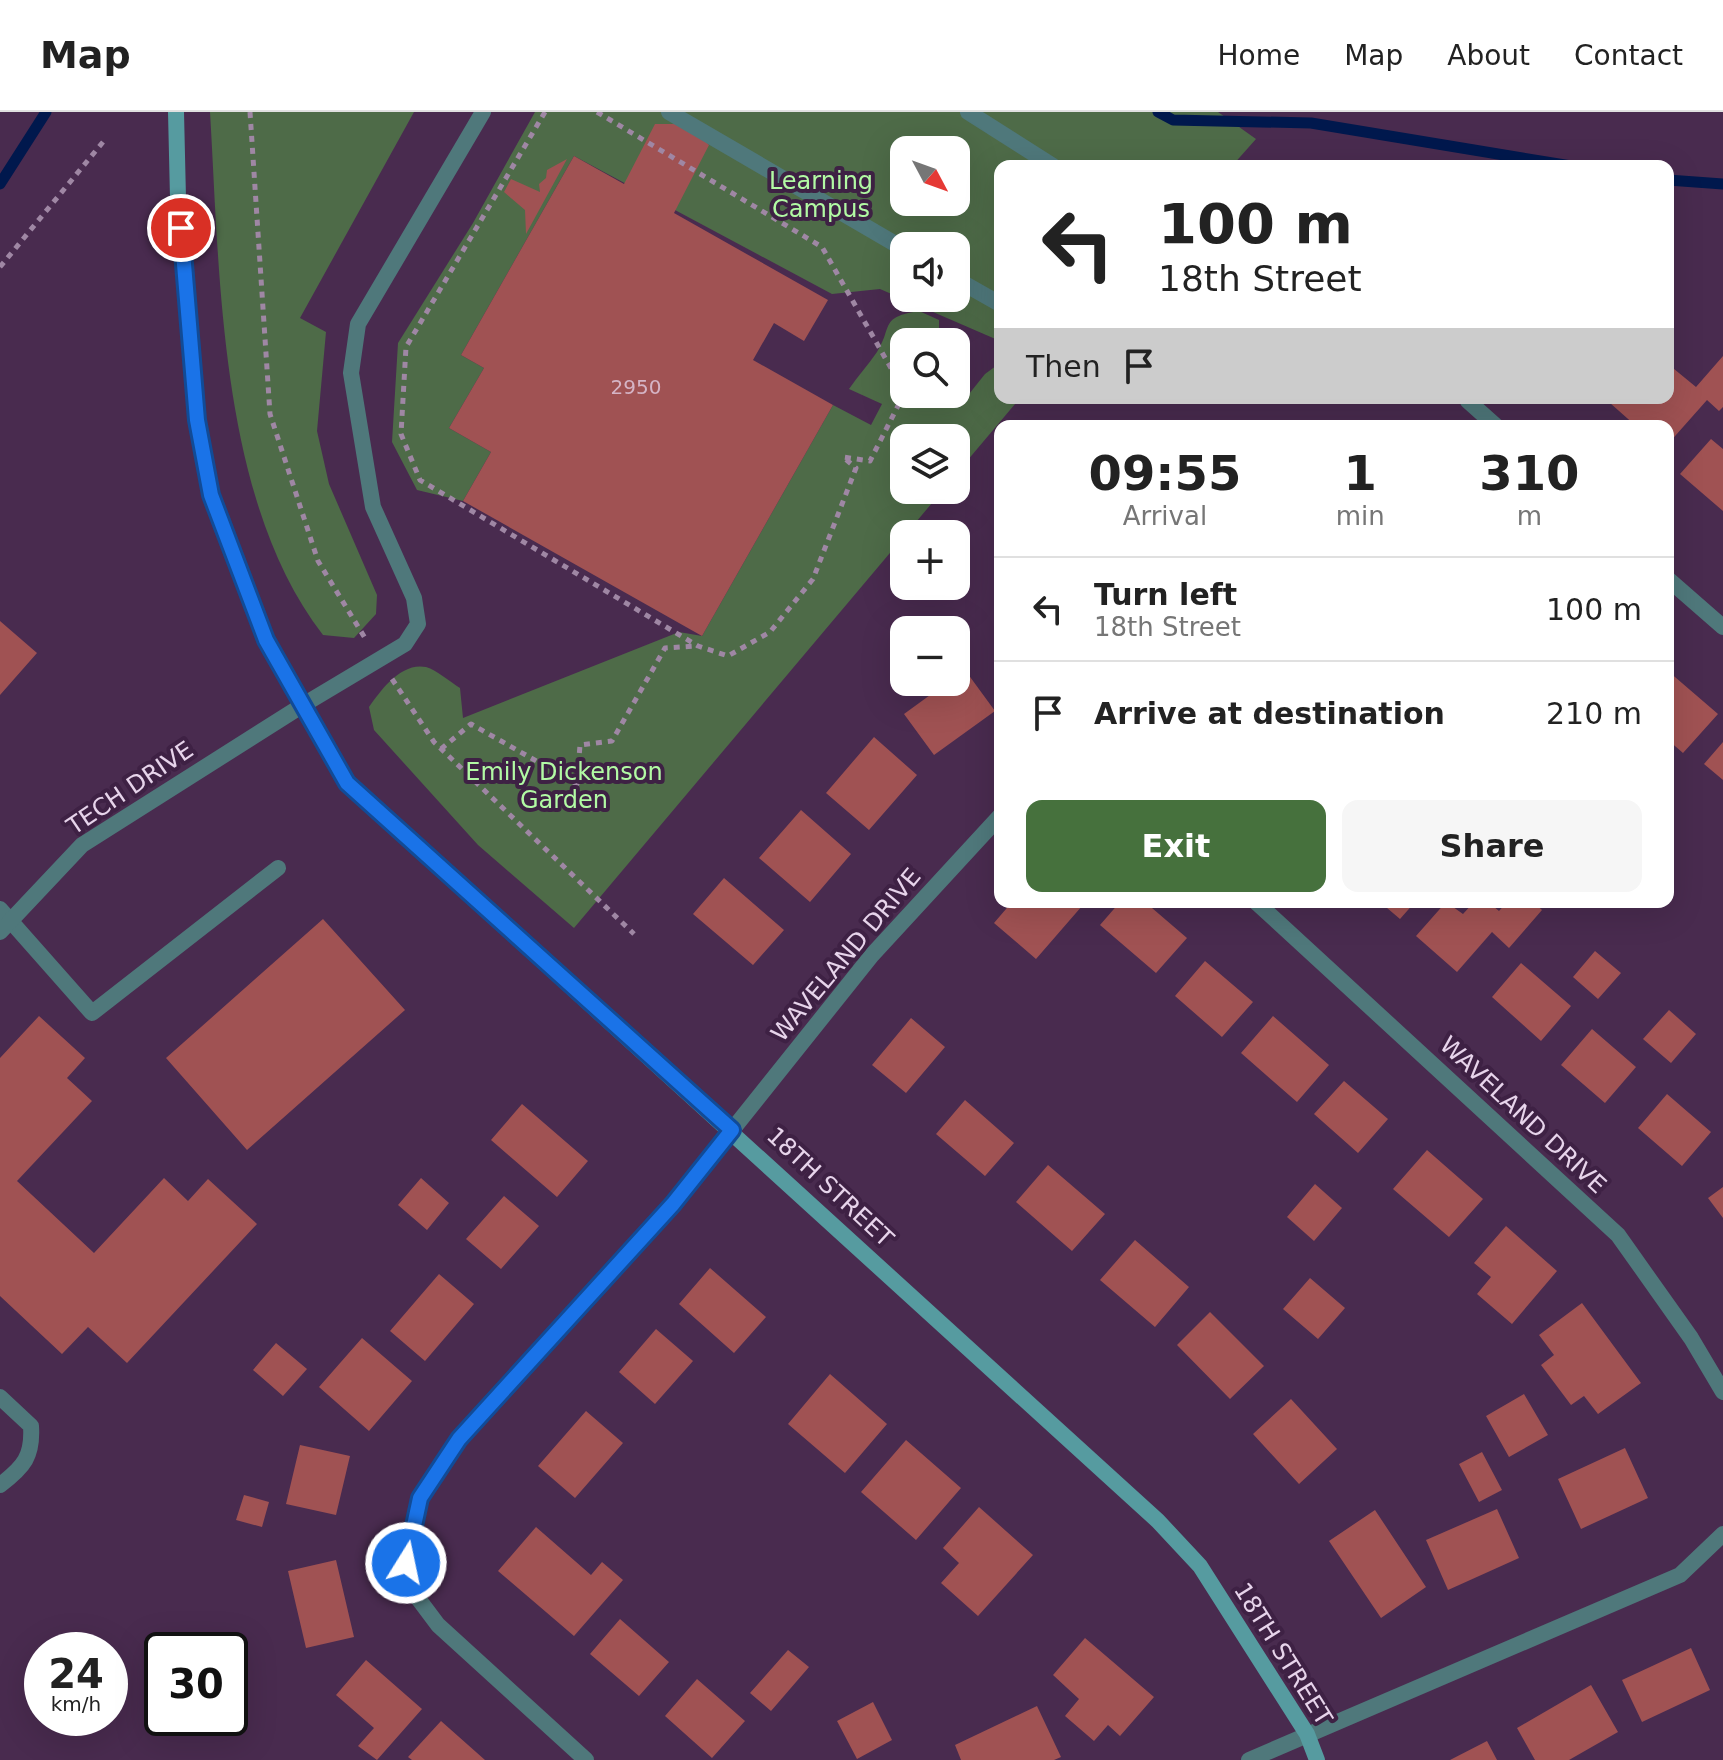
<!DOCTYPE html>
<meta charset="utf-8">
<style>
:root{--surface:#fff;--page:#f6f6f6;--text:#222;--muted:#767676;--line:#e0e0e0;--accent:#46713d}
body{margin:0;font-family:"DejaVu Sans",sans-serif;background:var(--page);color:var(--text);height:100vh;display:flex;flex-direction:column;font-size:30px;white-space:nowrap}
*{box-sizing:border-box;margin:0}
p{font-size:26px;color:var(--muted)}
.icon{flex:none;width:44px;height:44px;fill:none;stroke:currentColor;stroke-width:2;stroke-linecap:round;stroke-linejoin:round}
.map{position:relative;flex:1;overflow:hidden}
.drawer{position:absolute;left:994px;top:308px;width:680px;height:488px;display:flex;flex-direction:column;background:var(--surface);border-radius:16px;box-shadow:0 8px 32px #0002}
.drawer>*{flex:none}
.guide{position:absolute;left:994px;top:48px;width:680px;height:244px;border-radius:16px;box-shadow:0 8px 32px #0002;background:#fff;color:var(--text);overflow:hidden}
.needle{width:52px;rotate:131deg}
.fabs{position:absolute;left:890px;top:24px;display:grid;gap:16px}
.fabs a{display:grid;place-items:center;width:80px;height:80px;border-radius:16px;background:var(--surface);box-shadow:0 8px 32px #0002;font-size:40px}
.speed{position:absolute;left:24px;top:1520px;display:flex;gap:16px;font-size:40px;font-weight:700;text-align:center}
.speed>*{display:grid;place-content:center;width:104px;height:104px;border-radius:50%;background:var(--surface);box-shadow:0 8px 32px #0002;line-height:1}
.speed small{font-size:20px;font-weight:400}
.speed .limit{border:4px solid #111;border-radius:12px;background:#fff;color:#111}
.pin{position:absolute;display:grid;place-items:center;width:68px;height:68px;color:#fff;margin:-34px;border:4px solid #fff;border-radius:50%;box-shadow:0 2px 8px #0007}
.me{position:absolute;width:88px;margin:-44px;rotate:10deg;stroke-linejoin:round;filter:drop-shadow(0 0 6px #0008)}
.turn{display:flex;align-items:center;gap:28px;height:168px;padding:0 32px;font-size:36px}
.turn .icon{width:104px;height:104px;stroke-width:2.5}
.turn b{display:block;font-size:56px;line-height:68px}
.then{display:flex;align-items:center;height:76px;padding:0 32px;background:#0003;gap:16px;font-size:30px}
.eta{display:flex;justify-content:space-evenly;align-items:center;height:136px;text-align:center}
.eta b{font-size:48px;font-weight:600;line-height:56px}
.action{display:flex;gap:16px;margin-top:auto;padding:16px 32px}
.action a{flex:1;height:92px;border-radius:16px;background:var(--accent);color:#fff;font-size:32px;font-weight:600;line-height:92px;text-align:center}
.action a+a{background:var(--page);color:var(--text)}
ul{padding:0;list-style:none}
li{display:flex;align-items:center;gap:24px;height:104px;padding:0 32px;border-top:2px solid var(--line)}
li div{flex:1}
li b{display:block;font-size:30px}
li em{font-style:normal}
header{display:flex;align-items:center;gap:48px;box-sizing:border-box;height:112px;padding:0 40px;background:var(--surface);border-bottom:2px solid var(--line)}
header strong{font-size:38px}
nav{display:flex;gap:44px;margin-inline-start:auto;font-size:28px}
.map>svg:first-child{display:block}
.green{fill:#4e6b48;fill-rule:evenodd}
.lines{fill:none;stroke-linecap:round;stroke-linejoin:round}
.stream{stroke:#00184d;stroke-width:11}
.building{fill:#a05253}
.path{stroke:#9f87a4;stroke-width:5;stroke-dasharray:6 6;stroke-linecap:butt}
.lane{stroke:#4f787b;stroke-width:16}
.street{stroke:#4f787b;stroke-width:16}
.secondary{stroke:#569ba0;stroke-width:16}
.route-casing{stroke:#114b97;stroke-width:20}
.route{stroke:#1a73e8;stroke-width:14}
.labels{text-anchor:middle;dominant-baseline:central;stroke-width:8;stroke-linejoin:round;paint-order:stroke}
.number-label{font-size:20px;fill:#d5b4c5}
.park-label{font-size:24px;fill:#b2faa4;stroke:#3e2144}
.street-label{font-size:24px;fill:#e7d4eb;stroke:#3e2144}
</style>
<header>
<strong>Map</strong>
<nav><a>Home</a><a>Map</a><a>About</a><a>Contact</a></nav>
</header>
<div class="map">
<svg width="1723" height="1648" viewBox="0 0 1723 1648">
<rect width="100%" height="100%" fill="#492b4f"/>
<!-- green -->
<path class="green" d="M 210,0 L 414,0 L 300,206 L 326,220 L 317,319 L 329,372 L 377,483 L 376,502 L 354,526 L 323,523 C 219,389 220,164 210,0 Z
M 535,0 L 1218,0 L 1256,27 L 1232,54 L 1000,54 L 1000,229 L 880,177 L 832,182 L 574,44 L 461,243 L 484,256 L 449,316 L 491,340 L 463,389 L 417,378 L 392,330 L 398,231 L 473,111 ZM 904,38 L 956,38 L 956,90 L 904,90 ZM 904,134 L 956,134 L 956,186 L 904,186 Z
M 919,199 L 939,208 L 939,224 L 935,230 L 904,230 L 904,282 L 954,282 L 965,287 L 985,262 L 1000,251 L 1000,286 L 1020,286 L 956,362 L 956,326 L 904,326 L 904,378 L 943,378 L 574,816 L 478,733 L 374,618 L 369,595 C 381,578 401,550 426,555 C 437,558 450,570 460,576 L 463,606 L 679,520 L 702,524 L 833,293 L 871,313 L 882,292 L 849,277 C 858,264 868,253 877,240 C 893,215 879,205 919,199 Z"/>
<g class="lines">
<!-- stream -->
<path class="stream" d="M 1158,0 L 1173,8 L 1311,11 L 1571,54
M 1668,68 L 1723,72
M 0,72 L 46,0"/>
</g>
<!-- building -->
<path class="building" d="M 655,12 L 675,12 L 699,23 L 709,33 L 674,101 L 828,188 L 804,229 L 774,211 L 753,248 L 833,293 L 702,524 L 463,389 L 491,340 L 449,316 L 484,256 L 461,243 L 574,44 L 624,72 Z
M 567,47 L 526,122 L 525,98 L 504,80 L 511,67 L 540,80 L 539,72 L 546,66 L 547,58 Z
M 1723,244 L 1723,295 L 1719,299 L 1707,288 L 1668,332 L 1668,314 L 1636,314 L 1610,291 L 1614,286 L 1668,286 L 1668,252 L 1696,275 Z
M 1711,327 L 1723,337 L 1723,399 L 1680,362 Z
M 0,509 L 37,541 L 0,583 Z
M 965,558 L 995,599 L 934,643 L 904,602 L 948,570 L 956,570 L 956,564 Z
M 1668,559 L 1718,602 L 1683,641 L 1668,628 Z
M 874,625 L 917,663 L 869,718 L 826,681 Z
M 1723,630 L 1723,668 L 1704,652 Z
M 801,698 L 851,742 L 810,790 L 759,746 Z
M 724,766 L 784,818 L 753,853 L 693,802 Z
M 1012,790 L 1078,790 L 1082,794 L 1036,847 L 994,811 Z
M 1120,790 L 1145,790 L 1187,826 L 1156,861 L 1100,813 Z
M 1380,790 L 1415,790 L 1400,807 Z
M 1446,790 L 1463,802 L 1474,790 L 1488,790 L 1499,799 L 1507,790 L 1533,790 L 1542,798 L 1509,836 L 1492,820 L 1457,860 L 1416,824 Z
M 323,807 L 405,898 L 247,1038 L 166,946 Z
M 1595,839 L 1621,861 L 1598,887 L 1573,865 Z
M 1205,849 L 1253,890 L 1222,925 L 1175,884 Z
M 1521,851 L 1571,894 L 1541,929 L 1492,885 Z
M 1669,898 L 1696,922 L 1671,951 L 1643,927 Z
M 39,904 L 85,946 L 67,966 L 92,989 L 17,1069 L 94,1141 L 164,1066 L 188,1089 L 208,1067 L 257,1112 L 127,1251 L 88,1215 L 62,1242 L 0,1184 L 0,946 Z
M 1273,904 L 1329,953 L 1297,990 L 1241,941 Z
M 911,906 L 945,935 L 906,981 L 872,953 Z
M 1592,917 L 1636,955 L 1605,991 L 1561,953 Z
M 1344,969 L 1388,1007 L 1358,1041 L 1314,1002 Z
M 1667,982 L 1711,1020 L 1682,1054 L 1638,1016 Z
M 965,988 L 1014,1031 L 985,1064 L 936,1022 Z
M 522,992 L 588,1049 L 557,1085 L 491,1028 Z
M 1427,1038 L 1483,1087 L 1449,1125 L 1393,1077 Z
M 1048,1053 L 1105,1102 L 1072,1139 L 1016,1090 Z
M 421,1066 L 449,1091 L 427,1118 L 398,1093 Z
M 1315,1072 L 1342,1096 L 1314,1129 L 1287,1105 Z
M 1723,1075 L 1723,1106 L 1708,1086 Z
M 504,1084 L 539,1114 L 501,1157 L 466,1127 Z
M 1506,1114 L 1557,1159 L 1512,1212 L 1477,1182 L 1491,1165 L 1474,1151 Z
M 1135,1128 L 1189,1175 L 1155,1215 L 1100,1168 Z
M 710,1156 L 766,1205 L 734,1241 L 679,1192 Z
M 439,1162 L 474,1192 L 425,1249 L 390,1219 Z
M 1310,1166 L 1345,1196 L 1318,1227 L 1283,1197 Z
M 1582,1191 L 1641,1271 L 1598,1302 L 1584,1284 L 1571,1293 L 1541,1253 L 1554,1243 L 1539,1223 Z
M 1210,1200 L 1264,1254 L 1230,1287 L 1177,1233 Z
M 656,1217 L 693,1249 L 655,1292 L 619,1260 Z
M 362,1226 L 412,1269 L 369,1319 L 319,1275 Z
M 276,1231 L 307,1257 L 283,1284 L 253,1258 Z
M 830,1262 L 887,1312 L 845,1361 L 788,1312 Z
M 1524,1282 L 1548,1323 L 1509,1345 L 1486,1304 Z
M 1291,1287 L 1337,1337 L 1299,1372 L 1253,1322 Z
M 586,1299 L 623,1331 L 575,1386 L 538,1354 Z
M 906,1328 L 961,1376 L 916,1428 L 861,1380 Z
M 300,1333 L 350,1344 L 336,1403 L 286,1392 Z
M 1625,1336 L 1648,1386 L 1581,1417 L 1558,1367 Z
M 1482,1340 L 1502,1378 L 1479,1390 L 1459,1352 Z
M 244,1383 L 269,1390 L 262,1415 L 236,1408 Z
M 979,1395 L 1033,1443 L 978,1504 L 941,1471 L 959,1451 L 943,1436 Z
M 1497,1397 L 1519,1446 L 1448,1478 L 1426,1428 Z
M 1375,1398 L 1426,1475 L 1381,1506 L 1329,1429 Z
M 536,1415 L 591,1463 L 602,1450 L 623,1468 L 574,1524 L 498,1459 Z
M 336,1448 L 354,1525 L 306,1536 L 288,1459 Z
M 620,1507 L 669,1550 L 639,1584 L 590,1542 Z
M 1085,1526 L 1154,1585 L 1120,1624 L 1108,1613 L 1094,1629 L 1065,1604 L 1079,1587 L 1053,1563 Z
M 1691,1536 L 1710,1578 L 1642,1610 L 1622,1568 Z
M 788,1538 L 809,1555 L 771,1599 L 750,1581 Z
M 366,1548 L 422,1597 L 377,1648 L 358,1634 L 374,1616 L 336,1583 Z
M 697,1567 L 745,1609 L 712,1646 L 665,1604 Z
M 1591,1573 L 1618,1620 L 1569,1648 L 1535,1648 L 1517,1616 Z
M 873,1590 L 892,1628 L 857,1647 L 837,1609 Z
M 1037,1594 L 1061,1645 L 1054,1648 L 961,1648 L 955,1633 Z
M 441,1609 L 485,1648 L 412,1648 L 408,1645 Z
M 1487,1629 L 1497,1648 L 1450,1648 Z"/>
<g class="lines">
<!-- path -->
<path class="path" d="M 250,0 L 270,302 L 318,449 L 365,526
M 545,0 L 406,235 L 401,322 L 420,368 L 698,534 L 728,544 L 770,520 L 813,467 L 856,356 L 843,345 L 870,349 L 904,282
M 597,0 L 822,135 L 904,279
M 0,155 L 103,30
M 392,567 L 434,630 L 634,822
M 441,637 L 471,612 L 577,672 L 580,633 L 612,629 L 665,536 L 697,534"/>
<!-- lane -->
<path class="lane" d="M 669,0 L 904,137
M 968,0 L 1053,54
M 956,167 L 1000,192
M 303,593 L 405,532 L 418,512 L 414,486 L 373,395 L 351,261 L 358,212 L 483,0
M 0,797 L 92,901 L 278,756
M 0,1285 L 31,1314 C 33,1344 24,1355 0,1373"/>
<!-- street -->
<path class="street" d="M 1468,289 L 1496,314
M 1668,467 L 1723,515
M 1256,790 L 1618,1123 L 1691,1226 L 1723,1280
M 0,820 L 82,733 L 303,593
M 586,1648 L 438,1513 L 405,1469 L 408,1433 L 420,1386 L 459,1327 L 673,1092 L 872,843 L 1000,704
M 1249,1648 L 1680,1463 L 1723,1422"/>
<!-- secondary -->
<path class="secondary" d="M 176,0 L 178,86 L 197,308 L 211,383 L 266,528 L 347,671 L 1158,1409 L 1200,1454 L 1307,1622 L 1317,1648"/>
</g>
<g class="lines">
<!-- route casing -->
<g class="route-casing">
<path id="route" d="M 181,116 L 197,308 L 211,383 L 266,528 L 347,671 L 732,1018 L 673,1092 L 459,1327 L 420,1386 L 406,1451"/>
</g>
<!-- route -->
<use href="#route" class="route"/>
</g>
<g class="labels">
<!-- number labels -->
<g class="number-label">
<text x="636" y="275">2950</text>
</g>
<!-- park labels -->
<g class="park-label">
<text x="821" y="69">Learning<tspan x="821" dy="28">Campus</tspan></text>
<text x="564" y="660">Emily Dickenson<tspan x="564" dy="28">Garden</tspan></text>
</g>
<!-- street labels -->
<g class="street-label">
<text transform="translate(130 676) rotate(-34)">TECH DRIVE</text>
<text transform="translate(846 843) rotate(-50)">WAVELAND DRIVE</text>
<text transform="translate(1523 1003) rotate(43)">WAVELAND DRIVE</text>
<text transform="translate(830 1075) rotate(43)">18TH STREET</text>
<text transform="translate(1283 1542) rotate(58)">18TH STREET</text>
</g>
</g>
</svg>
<div class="fabs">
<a><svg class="needle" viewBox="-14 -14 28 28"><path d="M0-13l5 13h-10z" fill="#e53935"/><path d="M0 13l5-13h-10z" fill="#767676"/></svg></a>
<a><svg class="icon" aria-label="sound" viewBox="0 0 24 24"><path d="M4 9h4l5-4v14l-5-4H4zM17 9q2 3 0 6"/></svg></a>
<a><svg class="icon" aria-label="search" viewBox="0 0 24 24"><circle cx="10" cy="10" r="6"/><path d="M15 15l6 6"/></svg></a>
<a><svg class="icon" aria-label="layers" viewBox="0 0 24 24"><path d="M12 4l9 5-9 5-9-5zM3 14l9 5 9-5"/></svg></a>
<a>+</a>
<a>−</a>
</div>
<div class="speed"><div>24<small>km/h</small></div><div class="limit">30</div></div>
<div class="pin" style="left:181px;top:116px;background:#d93025"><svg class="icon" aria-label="arrive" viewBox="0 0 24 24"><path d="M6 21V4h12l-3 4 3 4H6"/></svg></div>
<svg class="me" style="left:406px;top:1451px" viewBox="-20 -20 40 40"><circle r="17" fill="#1a73e8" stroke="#fff" stroke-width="3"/><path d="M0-11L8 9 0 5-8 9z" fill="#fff"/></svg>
<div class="guide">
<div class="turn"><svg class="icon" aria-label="left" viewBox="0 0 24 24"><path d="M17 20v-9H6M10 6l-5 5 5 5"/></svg><div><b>100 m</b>18th Street</div></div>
<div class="then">Then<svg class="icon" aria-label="arrive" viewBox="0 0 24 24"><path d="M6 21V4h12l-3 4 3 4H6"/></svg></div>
</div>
<section class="drawer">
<div class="eta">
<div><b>09:55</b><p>Arrival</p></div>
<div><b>1</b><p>min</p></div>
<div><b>310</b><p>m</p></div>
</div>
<ul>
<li><svg class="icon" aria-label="left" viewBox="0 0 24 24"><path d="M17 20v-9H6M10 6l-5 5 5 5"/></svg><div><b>Turn left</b><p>18th Street</p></div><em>100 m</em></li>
<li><svg class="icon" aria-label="arrive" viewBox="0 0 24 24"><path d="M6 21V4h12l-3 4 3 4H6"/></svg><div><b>Arrive at destination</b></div><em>210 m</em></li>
</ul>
<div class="action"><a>Exit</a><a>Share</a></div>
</section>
</div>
